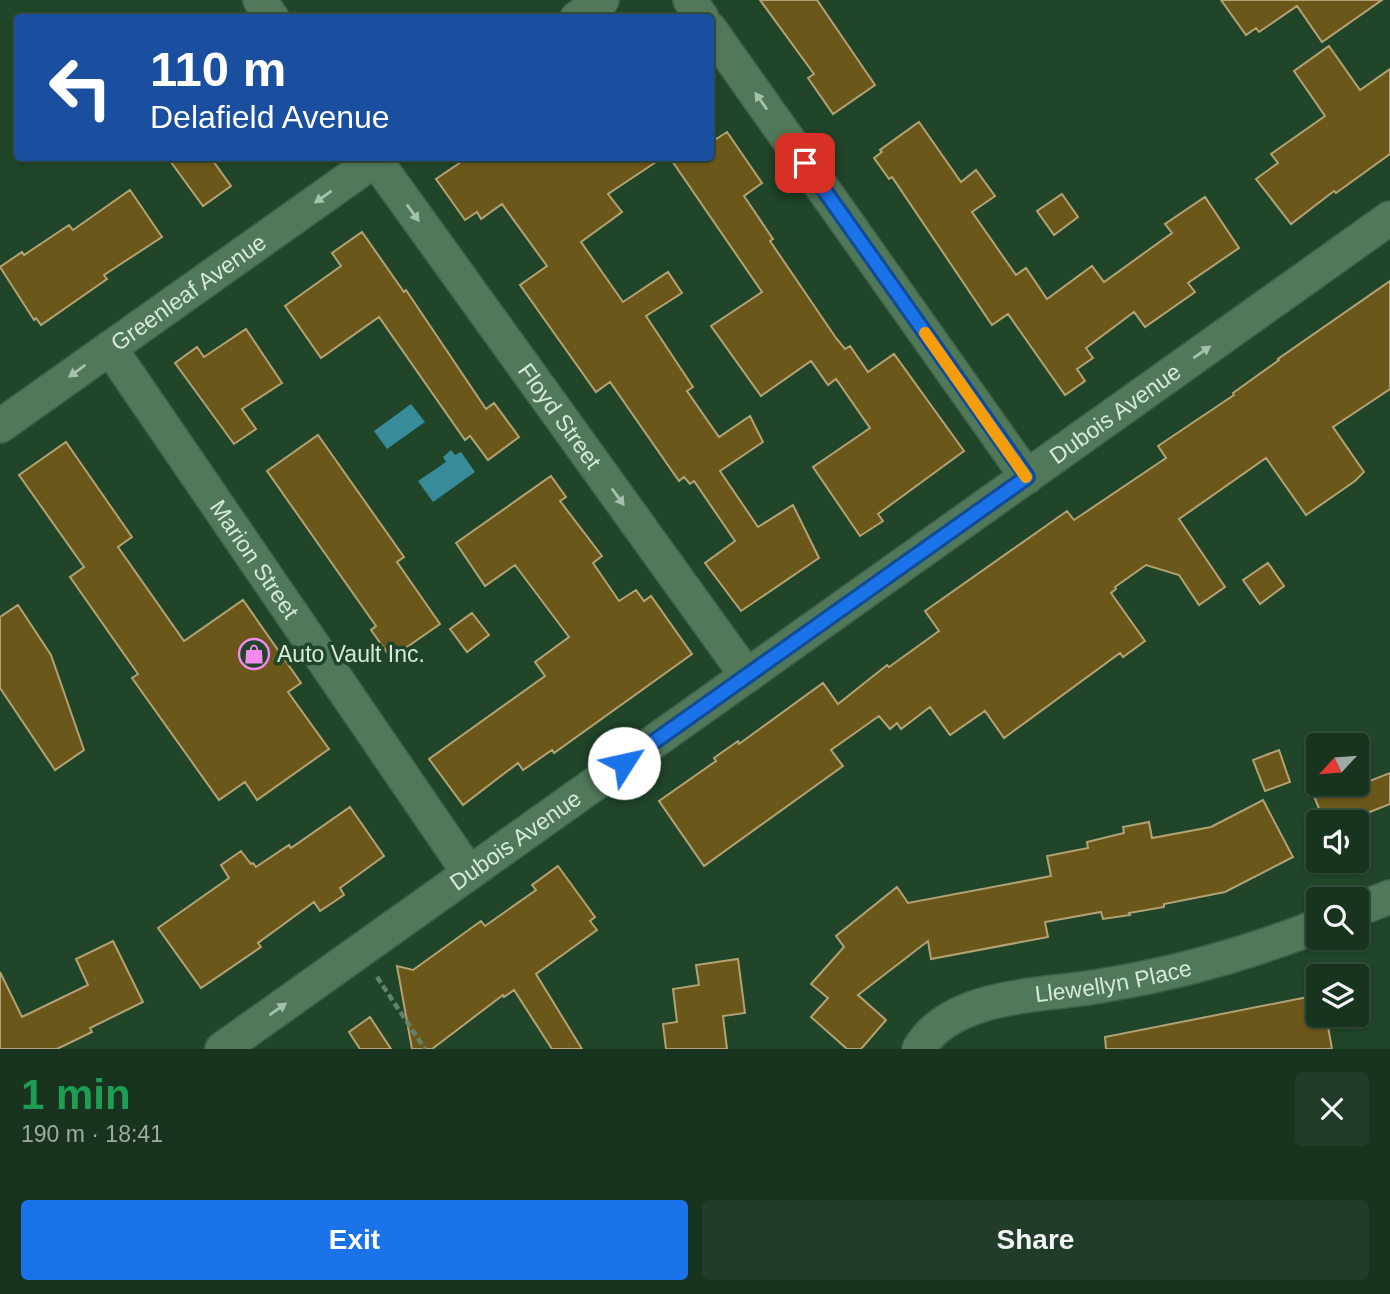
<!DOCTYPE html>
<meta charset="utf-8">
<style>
:root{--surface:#18341f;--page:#213c28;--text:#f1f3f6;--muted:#9faaa4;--line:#364f3d;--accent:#1a73e8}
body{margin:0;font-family:Arial,sans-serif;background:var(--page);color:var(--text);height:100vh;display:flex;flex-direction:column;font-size:26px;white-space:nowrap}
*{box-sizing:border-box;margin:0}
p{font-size:23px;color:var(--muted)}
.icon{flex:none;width:38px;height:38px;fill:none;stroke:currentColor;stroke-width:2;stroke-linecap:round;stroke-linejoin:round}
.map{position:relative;height:1049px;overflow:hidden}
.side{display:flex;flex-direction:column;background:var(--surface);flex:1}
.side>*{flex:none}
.banner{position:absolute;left:14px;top:14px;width:700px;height:147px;border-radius:7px;box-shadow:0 2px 5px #0004,0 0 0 2px var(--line);background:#1a4fa0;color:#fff;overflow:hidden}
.needle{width:46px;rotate:244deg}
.tools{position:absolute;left:1306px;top:733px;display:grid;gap:14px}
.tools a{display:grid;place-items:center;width:63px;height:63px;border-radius:7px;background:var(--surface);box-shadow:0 2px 5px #0004,0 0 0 2px var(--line);font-size:35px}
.pin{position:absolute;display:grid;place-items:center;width:60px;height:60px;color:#fff;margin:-30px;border-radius:14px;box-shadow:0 4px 10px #0006}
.me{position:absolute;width:77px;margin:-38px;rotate:55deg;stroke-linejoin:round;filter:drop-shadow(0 0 5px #0008)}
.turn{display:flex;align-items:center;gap:24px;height:147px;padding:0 21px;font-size:32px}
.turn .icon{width:91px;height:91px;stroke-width:2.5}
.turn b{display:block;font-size:49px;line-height:60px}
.round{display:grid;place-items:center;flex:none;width:74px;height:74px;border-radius:7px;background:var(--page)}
.head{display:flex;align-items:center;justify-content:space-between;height:119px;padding:0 21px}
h1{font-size:42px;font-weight:700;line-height:52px;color:#1e9e55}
.primary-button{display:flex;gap:14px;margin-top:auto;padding:14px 21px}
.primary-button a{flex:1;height:80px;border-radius:7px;background:var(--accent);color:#fff;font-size:28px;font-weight:700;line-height:80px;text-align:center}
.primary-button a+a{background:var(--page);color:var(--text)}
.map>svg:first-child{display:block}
.water{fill:#388c9a}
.building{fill:#6c571a;stroke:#b3a274;stroke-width:2}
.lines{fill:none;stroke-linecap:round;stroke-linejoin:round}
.minor-casing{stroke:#3f6048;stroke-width:36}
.path{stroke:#628269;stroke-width:4.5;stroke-dasharray:7 3.5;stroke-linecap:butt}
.minor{stroke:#517859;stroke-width:33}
.oneway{fill:#a7c2ac}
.route-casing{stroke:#114b97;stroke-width:18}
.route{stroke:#1a73e8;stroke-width:12}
.slow{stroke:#f59e0b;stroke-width:12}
.labels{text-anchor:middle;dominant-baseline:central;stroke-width:7;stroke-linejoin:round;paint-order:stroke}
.street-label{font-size:23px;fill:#d5ead8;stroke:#204529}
.poi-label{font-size:23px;fill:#d5ead8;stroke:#204529;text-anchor:start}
</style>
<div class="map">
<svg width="1390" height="1049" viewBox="0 0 1390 1049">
<rect width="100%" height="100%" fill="#204529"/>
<!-- water -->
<path class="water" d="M 411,404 L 425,422 L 387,449 L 374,431 Z
M 451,450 L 455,455 L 461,452 L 475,472 L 433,502 L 418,481 L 446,462 L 443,457 Z"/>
<!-- building -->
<path class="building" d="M 760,0 L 817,0 L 875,85 L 833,114 L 808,78 L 814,74 Z
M 1221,0 L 1382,0 L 1322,42 L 1297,6 L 1259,32 L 1256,28 L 1246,35 Z
M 1329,46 L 1360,90 L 1390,69 L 1390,154 L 1336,193 L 1334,191 L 1291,224 L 1256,179 L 1278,163 L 1271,154 L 1325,116 L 1294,71 Z
M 919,122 L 961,182 L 976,170 L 995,196 L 972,212 L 1016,275 L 1026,268 L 1047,299 L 1092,266 L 1104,282 L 1172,233 L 1165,224 L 1205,197 L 1239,248 L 1188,283 L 1195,292 L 1145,327 L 1134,312 L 1086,348 L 1093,358 L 1077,369 L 1085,381 L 1065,395 L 1008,314 L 992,325 L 892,177 L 889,179 L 874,158 L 882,152 L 880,150 Z
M 727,132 L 762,183 L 744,196 L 773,239 L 770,241 L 836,338 L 845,349 L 850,346 L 868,372 L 894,354 L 964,451 L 878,514 L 883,521 L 860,536 L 813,467 L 870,428 L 836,379 L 828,385 L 811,361 L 761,396 L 711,326 L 762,292 L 670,158 L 710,158 L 710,143 Z
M 168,158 L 211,158 L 231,186 L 203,206 Z
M 467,158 L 662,158 L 608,194 L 622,212 L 581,242 L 623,302 L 668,272 L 682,293 L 646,316 L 693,387 L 687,391 L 719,437 L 750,416 L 763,442 L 720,471 L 758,527 L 793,505 L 819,558 L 741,611 L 705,563 L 735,541 L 694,481 L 690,484 L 684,477 L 679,481 L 610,382 L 596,392 L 520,285 L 547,266 L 502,204 L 481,219 L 477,212 L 465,220 L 436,179 Z
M 130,190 L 162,237 L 104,275 L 107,279 L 41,325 L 36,318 L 34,320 L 0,267 L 22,252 L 24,255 L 69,225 L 73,230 Z
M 1062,194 L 1078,217 L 1054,235 L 1037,211 Z
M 362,232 L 404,292 L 406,290 L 486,409 L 494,403 L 519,437 L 488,460 L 470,436 L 465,440 L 379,317 L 321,358 L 285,306 L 341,266 L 332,253 Z
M 1390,281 L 1390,389 L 1333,427 L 1364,472 L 1355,481 L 1306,515 L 1266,458 L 1179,519 L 1225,587 L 1199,605 L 1179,575 L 1146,565 L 1115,587 L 1116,589 L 1111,593 L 1145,641 L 1123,657 L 1120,653 L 1004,738 L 985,711 L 950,735 L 930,707 L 901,729 L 897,723 L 890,729 L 879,716 L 831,750 L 843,766 L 704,866 L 659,801 L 716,761 L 714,758 L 738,741 L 739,744 L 823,683 L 838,704 L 887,665 L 889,667 L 939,631 L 925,611 L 1067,511 L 1074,520 L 1166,458 L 1158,446 L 1234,395 L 1233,393 L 1279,360 L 1278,359 Z
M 246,329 L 282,383 L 242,409 L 256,429 L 234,444 L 175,363 L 197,347 L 204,357 Z
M 318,435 L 404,557 L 397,562 L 440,624 L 391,658 L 371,630 L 376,626 L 267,471 Z
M 66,442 L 132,537 L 118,547 L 184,641 L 243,600 L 301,683 L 288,692 L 329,749 L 257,800 L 245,782 L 219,800 L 132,678 L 138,674 L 70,577 L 84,567 L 19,475 Z
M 551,476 L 566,497 L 560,501 L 602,556 L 593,563 L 619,601 L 636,590 L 644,601 L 651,596 L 692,654 L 554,753 L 552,750 L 523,770 L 518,763 L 463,805 L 429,759 L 545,676 L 535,662 L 569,637 L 515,565 L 485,586 L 456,543 Z
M 1268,563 L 1284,586 L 1260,604 L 1243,580 Z
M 18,605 L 51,655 L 84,750 L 55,770 L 0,688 L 0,617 Z
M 472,613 L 489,635 L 467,652 L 450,629 Z
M 1279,750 L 1290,782 L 1265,791 L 1253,760 Z
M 1390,773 L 1390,804 L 1365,814 L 1364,811 L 1337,821 L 1334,812 L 1322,816 L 1309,784 L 1362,784 Z
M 1263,800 L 1293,857 L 1225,892 L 1164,904 L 1164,907 L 1129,913 L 1130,915 L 1103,919 L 1101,912 L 1045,922 L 1048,937 L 931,959 L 928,941 L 858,995 L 886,1020 L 861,1049 L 847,1049 L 811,1017 L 828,998 L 811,984 L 844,947 L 836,936 L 897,887 L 908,903 L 1051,876 L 1047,856 L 1088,848 L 1087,842 L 1124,833 L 1123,827 L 1149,822 L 1152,838 L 1211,827 Z
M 350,807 L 384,856 L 340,888 L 344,895 L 320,911 L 314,902 L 258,943 L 261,947 L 201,988 L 158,928 L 229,878 L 221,865 L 241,851 L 251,864 L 253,863 L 256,867 L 289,845 L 291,848 Z
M 558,866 L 595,917 L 590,921 L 597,930 L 536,974 L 582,1049 L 552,1049 L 514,990 L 504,997 L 503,995 L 432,1049 L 412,1049 L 397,966 L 413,970 L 481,921 L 485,926 L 536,890 L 532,885 Z
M 113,941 L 143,1002 L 90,1028 L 92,1032 L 57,1049 L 0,1049 L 0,972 L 22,1017 L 88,985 L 76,959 Z
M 738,959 L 745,1013 L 723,1016 L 727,1049 L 666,1049 L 663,1024 L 677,1022 L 673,989 L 699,985 L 696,965 Z
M 1318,995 L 1318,1015 L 1326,1015 L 1332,1049 L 1106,1049 L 1105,1037 Z
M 370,1017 L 391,1049 L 360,1049 L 349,1032 Z"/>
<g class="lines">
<!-- minor casing -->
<g class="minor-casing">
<g id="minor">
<path d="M 260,0 L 272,18"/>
<path d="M 690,0 L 702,18"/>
<path d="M 577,18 L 602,0"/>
<path d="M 710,29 L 1027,477"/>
<path id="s1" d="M 374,158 L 747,676"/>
<path id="s2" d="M 110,348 L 469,873"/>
<path id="s3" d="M 0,426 L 378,158"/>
<path d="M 1356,910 L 1390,897"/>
<path id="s4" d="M 222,1049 L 1390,218"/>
<path id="s5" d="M 919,1049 C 931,1028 951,1016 973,1008 C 1015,993 1063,993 1106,985 C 1179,973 1249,953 1318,926"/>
</g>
</g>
<!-- path -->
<path class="path" d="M 377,977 L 425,1049"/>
<!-- minor -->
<use href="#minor" class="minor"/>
</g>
<!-- one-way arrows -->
<defs><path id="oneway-solid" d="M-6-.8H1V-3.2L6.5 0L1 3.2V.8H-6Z" transform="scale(1.75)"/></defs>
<g class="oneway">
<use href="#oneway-solid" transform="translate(761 101) rotate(-125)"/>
<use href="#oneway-solid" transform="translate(323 197) rotate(145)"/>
<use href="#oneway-solid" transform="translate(413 213) rotate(54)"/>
<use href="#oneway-solid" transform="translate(1202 352) rotate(-35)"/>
<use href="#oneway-solid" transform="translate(77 371) rotate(144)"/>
<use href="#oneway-solid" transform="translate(618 497) rotate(54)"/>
<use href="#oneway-solid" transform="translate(278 1009) rotate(-35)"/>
</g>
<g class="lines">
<!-- route casing -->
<g class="route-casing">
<path id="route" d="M 624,763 L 1027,477 L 805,163"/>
</g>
<!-- route -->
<use href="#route" class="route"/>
<!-- slow -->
<path class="slow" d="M 925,333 L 1026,477"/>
</g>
<!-- icons -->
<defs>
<g id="shop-ring" transform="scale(1.575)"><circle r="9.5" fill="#204529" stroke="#f589ee" stroke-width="1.5"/><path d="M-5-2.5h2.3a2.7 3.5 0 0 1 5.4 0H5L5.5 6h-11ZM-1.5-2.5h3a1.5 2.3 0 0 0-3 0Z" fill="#f589ee"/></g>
</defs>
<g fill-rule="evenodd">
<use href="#shop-ring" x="254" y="654"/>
</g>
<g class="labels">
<!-- street labels -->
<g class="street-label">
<text stroke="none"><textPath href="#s3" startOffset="231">Greenleaf Avenue</textPath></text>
<text stroke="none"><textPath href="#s4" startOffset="1096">Dubois Avenue</textPath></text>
<text stroke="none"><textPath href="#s1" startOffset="318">Floyd Street</textPath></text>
<text stroke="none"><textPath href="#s2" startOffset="256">Marion Street</textPath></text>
<text stroke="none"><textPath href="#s4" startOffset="360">Dubois Avenue</textPath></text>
<text stroke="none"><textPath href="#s5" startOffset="212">Llewellyn Place</textPath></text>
</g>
<!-- poi labels -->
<g class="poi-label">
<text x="277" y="654">Auto Vault Inc.</text>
</g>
</g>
</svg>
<div class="tools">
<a><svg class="needle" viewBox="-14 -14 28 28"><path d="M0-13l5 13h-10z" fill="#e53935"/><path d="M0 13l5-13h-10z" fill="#9faaa4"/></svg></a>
<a><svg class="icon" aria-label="sound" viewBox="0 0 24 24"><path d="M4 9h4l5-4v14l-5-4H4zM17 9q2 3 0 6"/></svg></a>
<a><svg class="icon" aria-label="search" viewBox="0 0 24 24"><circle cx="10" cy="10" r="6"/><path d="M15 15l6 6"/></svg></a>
<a><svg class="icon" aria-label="layers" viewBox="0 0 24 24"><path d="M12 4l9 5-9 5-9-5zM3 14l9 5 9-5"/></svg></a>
</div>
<div class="pin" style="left:805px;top:163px;background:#d93025"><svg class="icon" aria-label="arrive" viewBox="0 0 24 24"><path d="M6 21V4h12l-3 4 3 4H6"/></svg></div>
<svg class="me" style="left:624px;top:763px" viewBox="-20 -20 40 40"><circle r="19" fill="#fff"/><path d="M0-13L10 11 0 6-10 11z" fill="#1a73e8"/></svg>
<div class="banner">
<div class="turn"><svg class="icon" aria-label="left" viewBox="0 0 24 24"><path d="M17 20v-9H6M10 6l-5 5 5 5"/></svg><div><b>110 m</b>Delafield Avenue</div></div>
</div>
</div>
<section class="side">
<div class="head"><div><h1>1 min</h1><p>190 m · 18:41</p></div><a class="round"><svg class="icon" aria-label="close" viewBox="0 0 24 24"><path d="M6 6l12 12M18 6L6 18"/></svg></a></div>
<div class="primary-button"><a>Exit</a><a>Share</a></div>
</section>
